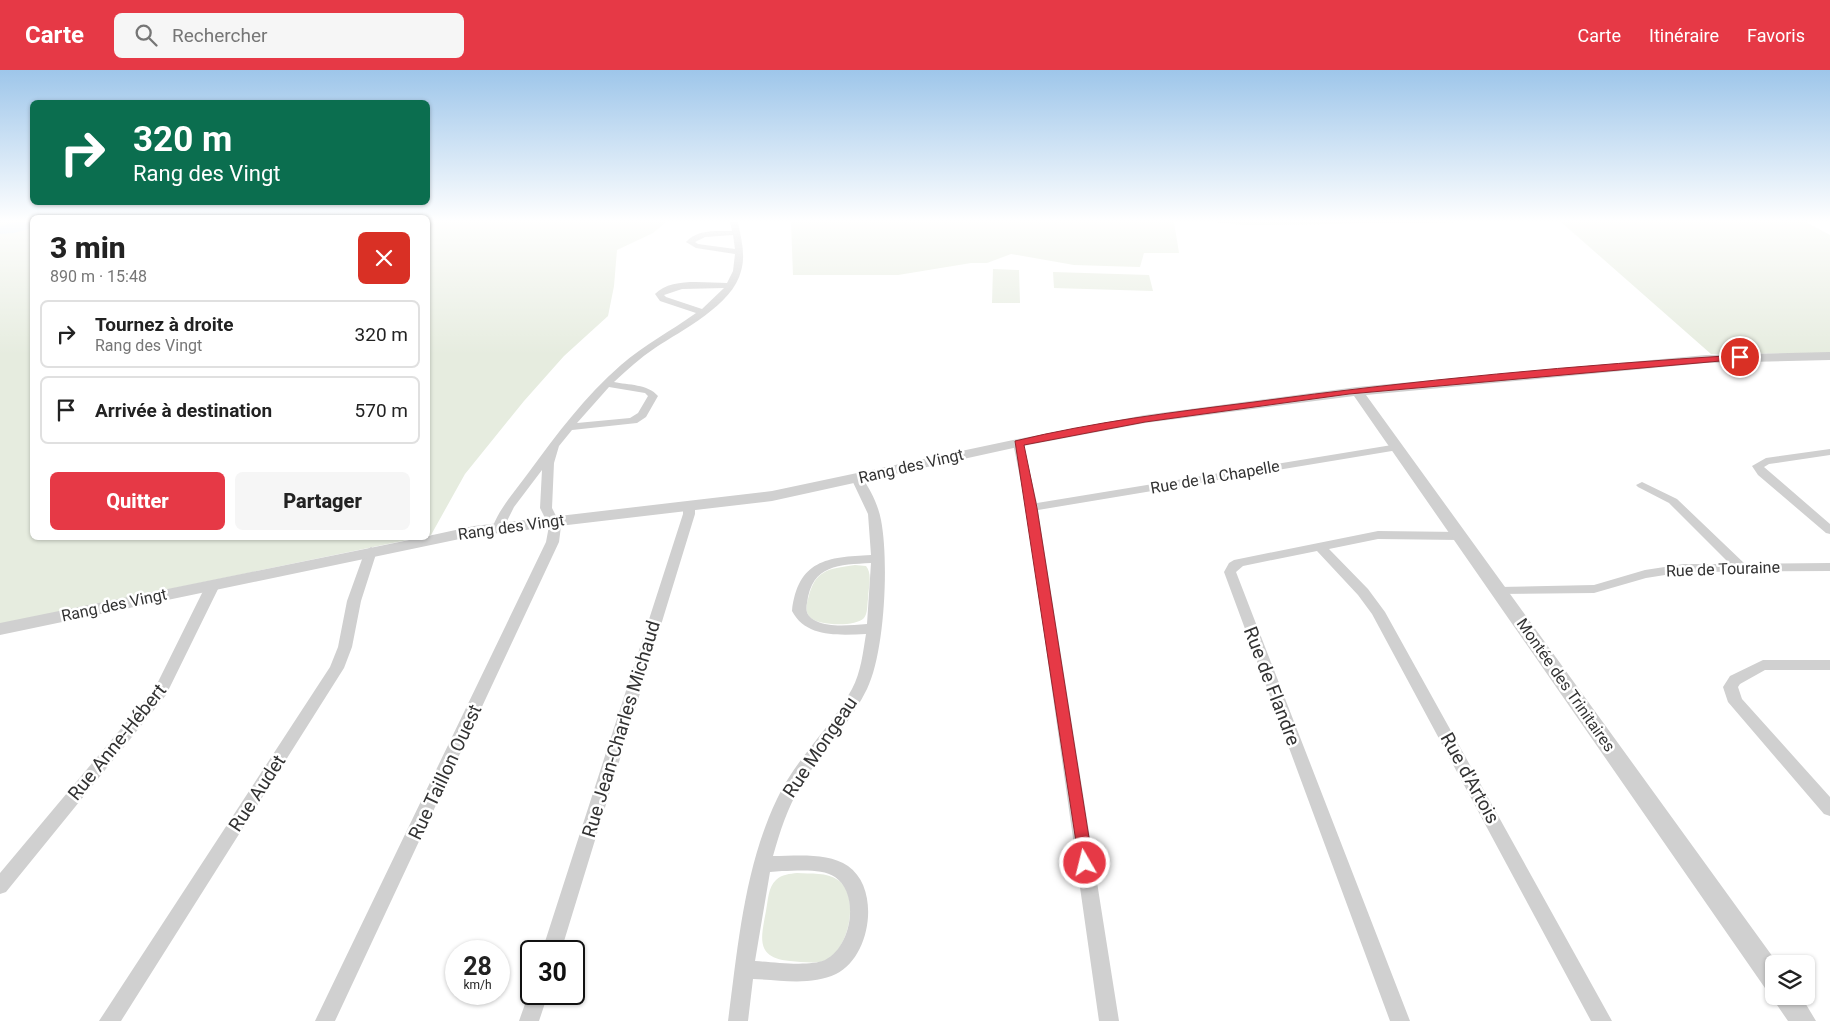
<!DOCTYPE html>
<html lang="fr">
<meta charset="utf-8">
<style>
:root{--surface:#fff;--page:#f6f6f6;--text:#222;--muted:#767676;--line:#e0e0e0;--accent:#e63946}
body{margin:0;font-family:Roboto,sans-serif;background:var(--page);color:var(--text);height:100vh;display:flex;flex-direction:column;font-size:19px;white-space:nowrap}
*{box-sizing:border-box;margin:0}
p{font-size:16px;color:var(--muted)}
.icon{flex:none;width:28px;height:28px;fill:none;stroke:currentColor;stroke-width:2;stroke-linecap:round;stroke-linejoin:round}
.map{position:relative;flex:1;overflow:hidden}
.sheet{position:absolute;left:30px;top:145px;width:400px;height:325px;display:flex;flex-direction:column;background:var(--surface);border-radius:8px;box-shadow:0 1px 4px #0004}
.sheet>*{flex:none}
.guide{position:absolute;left:30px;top:30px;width:400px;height:105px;border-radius:8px;box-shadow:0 1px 4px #0004;background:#0b6e4f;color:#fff;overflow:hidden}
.fabs{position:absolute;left:1765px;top:885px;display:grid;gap:10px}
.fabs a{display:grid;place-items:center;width:50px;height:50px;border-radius:8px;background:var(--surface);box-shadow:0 1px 4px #0004;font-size:25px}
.speed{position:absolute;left:445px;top:870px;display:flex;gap:10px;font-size:25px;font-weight:700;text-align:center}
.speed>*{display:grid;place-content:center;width:65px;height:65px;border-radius:50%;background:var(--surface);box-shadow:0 1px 4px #0004;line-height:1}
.speed small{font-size:12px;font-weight:400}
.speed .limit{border:2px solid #111;border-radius:8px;background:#fff;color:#111}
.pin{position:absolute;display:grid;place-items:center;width:42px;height:42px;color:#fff;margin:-21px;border:2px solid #fff;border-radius:50%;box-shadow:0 1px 5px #0007}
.me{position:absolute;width:55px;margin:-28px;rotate:352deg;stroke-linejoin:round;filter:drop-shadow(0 0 4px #0008)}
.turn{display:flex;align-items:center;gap:18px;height:105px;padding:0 20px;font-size:22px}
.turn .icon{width:65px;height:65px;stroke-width:2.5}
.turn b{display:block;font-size:35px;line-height:42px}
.round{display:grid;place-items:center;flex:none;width:52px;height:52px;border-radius:8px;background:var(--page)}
.headline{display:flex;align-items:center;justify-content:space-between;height:85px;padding:0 20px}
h1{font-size:30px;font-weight:800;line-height:38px}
.action{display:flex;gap:10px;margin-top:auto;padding:10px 20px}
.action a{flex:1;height:58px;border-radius:8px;background:var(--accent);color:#fff;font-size:20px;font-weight:800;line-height:58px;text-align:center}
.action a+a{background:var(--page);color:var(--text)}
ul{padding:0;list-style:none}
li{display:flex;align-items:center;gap:15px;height:68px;margin:0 10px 8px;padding:0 10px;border:2px solid var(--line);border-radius:8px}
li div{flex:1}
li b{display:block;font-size:19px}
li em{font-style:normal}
header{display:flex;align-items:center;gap:30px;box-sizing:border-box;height:70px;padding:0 25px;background:var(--accent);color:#fff}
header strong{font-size:24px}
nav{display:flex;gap:28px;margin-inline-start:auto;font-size:18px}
.search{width:350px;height:45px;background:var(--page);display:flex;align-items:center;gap:12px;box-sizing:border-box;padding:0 18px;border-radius:8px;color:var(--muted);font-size:19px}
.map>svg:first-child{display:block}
.green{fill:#e6ecdf}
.water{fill:#cfe2ee}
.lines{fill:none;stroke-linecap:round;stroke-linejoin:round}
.minor{fill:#d0d0d0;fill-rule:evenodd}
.tertiary{fill:#d0d0d0;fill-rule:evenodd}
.route{fill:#e63946;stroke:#96252e}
.labels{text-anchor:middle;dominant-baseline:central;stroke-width:5;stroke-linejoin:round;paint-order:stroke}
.street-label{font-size:16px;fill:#333;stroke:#fff}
.near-street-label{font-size:19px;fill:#333;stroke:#fff}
</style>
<header>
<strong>Carte</strong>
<div class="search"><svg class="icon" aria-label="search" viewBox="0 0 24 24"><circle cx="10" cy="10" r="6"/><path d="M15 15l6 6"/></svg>Rechercher</div>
<nav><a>Carte</a><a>Itinéraire</a><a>Favoris</a></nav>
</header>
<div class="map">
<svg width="1830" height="951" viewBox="0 0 1830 951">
<rect width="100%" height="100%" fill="#fff"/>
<!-- green -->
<path class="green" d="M 0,152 L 32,152 L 32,468 L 417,468 L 0,554 Z
M 428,152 L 666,152 L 653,163 L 617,180 L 614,216 L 608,246 L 564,286 L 524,331 L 465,404 L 431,465 L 428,465 Z
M 791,152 L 1174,152 L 1179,183 L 1144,183 L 1140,197 L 1074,195 L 1011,184 L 987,193 L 971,193 L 898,205 L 793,205 Z
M 1212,152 L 1485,152 L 1245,155 Z
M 1561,152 L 1806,152 L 1830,165 L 1830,283 L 1711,284 Z
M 993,199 L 1019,200 L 1020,233 L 992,233 Z
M 1053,202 L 1149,205 L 1153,221 L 1054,218 Z
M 855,495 L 866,496 C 873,504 868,519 868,529 C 867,535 868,543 864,548 C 856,557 818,556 810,547 C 805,542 806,536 808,529 C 815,500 827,499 855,495 Z
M 797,803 C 811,804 827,802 838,810 C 861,825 849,887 820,892 C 810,893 800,892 790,891 C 755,888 761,868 766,841 C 768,831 768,817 776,810 C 782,804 790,804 797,803 Z"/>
<!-- water -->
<path class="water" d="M 14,152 L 32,152 L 32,158 L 14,163 L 0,164 L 0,157 Z"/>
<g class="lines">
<!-- minor -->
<path class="minor" d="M 730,152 L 738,152 C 741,168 746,185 741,201 C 733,235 682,260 655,278 C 640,288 627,300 614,312 C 628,315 648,314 658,326 L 646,347 L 637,353 L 572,360 L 559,376 L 554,393 L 552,438 L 561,456 L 559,472 L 335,951 L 315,951 L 546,472 L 549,456 L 540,438 L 542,400 L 514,437 L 503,459 L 495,459 L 493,456 C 501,436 516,420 529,402 C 557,364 585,326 621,295 C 644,275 671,261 696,243 L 660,231 L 655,224 C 671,207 706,213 727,213 L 733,201 L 735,184 L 696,178 L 686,172 C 697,159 716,161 732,161 ZM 733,165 L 735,179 L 698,174 L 695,172 L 705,167 ZM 724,218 L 702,239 L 666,227 L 664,225 L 682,219 ZM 609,317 L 645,323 L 648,326 L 638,343 L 630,348 L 577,353 Z
M 1018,370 L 1023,373 L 1037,433 L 1398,374 L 1403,377 L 1398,380 L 1038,440 L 1119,951 L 1099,951 L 1026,437 L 1013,373 Z
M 1830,379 L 1830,385 L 1769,394 L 1764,397 L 1830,454 L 1830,464 L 1826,463 L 1758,405 L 1752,396 L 1766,388 Z
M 857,405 L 861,406 C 870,419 878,434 881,450 C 889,491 885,582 867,619 C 850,654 821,682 801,716 C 787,738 780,762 773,786 C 796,786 828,782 848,796 C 881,819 871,887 836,904 C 811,916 780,910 753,909 L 748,951 L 728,951 C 738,877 744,798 777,729 C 796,688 831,658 852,619 C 861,602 863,582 866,564 C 839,565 806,568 792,541 C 798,490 827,487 871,485 L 868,444 L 851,408 ZM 871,493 L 867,554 C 851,555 831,558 816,551 C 808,547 805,542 807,533 C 812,494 839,495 871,493 ZM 782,801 C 797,801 822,798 835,807 C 860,824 852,877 825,890 C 808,897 774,892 755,891 L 770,802 Z
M 1642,412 L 1677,429 L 1745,494 L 1830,493 L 1830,501 L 1684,502 L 1646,508 L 1594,523 L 1494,524 L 1492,521 L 1494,518 L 1499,517 L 1594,515 L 1645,500 L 1684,494 L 1730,494 L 1669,433 L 1638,417 L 1636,415 Z
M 689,432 L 695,436 L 695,444 L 561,881 L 542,881 L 683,444 L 683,436 Z
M 1378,461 L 1460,462 L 1466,466 L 1460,470 L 1378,469 L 1329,479 L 1368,519 L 1385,542 L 1612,951 L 1591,951 L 1372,544 L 1358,525 L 1317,481 L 1243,496 L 1236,502 L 1410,951 L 1390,951 L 1224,502 L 1229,493 L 1234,490 Z
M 371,477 L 377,481 L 361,531 L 352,577 L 344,598 L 121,951 L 99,951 L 330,597 L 338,577 L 347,531 L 365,481 Z
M 213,511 L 220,515 L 166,625 L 6,822 L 0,824 L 0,803 L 155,618 L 206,515 Z
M 1763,590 L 1830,590 L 1830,600 L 1765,600 L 1740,614 L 1738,617 L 1742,629 L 1830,727 L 1830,746 L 1824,744 L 1728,632 L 1723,617 L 1730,606 Z
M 531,917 L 531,924 L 548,924 L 539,951 L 519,951 Z"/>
<!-- tertiary -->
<path class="tertiary" d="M 1830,282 L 1830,290 L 1706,293 L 1366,325 L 1778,894 L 1774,894 L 1774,921 L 1765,918 L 1354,326 L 1145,353 L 1018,377 L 772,431 L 474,466 L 0,565 L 0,553 L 419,468 L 428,468 L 428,466 L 474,456 L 772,421 L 1018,369 L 1145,345 L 1357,317 L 1706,285 Z
M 1774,925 L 1801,926 L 1816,951 L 1788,951 L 1777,935 Z"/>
</g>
<!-- sky -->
<linearGradient id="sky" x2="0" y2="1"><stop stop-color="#9ec6ea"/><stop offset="0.53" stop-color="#fff"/><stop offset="1" stop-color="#fff" stop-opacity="0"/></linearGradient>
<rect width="1830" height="285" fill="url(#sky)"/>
<!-- route -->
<path class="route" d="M 1740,285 L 1745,287 L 1743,289 L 1349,324 L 1145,352 L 1024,375 L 1037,438 L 1093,793 L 1091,798 L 1085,800 L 1080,798 L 1015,371 C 1093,352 1174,342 1254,332 C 1415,310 1578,295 1740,285 Z"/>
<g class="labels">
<!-- street labels -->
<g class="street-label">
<text transform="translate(911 396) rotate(-13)">Rang des Vingt</text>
<text transform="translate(1215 407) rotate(-10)">Rue de la Chapelle</text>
<text transform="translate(511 457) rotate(-8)">Rang des Vingt</text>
<text transform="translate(1723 499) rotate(-2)">Rue de Touraine</text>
<text transform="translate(114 535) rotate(-12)">Rang des Vingt</text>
<text transform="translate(1566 615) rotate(55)">Montée des Trinitaires</text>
</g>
<!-- near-street labels -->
<g class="near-street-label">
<text transform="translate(1272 616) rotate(69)">Rue de Flandre</text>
<text transform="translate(621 659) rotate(-73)">Rue Jean-Charles Michaud</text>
<text transform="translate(117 672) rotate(-51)">Rue Anne-Hébert</text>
<text transform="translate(820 677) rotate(-56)">Rue Mongeau</text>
<text transform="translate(445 702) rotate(-65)">Rue Taillon Ouest</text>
<text transform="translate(1470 708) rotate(61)">Rue d'Artois</text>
<text transform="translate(257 723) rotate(-57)">Rue Audet</text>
</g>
</g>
</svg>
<div class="fabs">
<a><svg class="icon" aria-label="layers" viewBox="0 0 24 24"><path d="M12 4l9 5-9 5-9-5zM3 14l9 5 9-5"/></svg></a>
</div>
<div class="speed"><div>28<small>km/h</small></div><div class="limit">30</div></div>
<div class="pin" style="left:1740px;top:287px;background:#d93025"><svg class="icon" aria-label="arrive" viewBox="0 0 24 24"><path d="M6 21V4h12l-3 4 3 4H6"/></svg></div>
<svg class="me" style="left:1085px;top:793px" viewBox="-20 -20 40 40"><circle r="17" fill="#e63946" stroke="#fff" stroke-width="3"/><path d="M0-11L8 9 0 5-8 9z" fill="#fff"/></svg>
<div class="guide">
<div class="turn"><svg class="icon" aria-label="right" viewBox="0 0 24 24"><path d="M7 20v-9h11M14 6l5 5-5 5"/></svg><div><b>320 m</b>Rang des Vingt</div></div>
</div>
<section class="sheet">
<div class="headline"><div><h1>3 min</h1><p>890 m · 15:48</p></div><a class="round" style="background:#d93025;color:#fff"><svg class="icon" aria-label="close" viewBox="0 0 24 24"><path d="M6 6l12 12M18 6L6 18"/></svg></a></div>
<ul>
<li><svg class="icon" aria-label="right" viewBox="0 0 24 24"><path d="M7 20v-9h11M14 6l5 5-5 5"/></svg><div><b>Tournez à droite</b><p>Rang des Vingt</p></div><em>320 m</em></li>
<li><svg class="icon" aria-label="arrive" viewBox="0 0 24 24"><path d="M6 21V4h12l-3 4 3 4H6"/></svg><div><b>Arrivée à destination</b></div><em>570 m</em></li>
</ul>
<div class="action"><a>Quitter</a><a>Partager</a></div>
</section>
</div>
